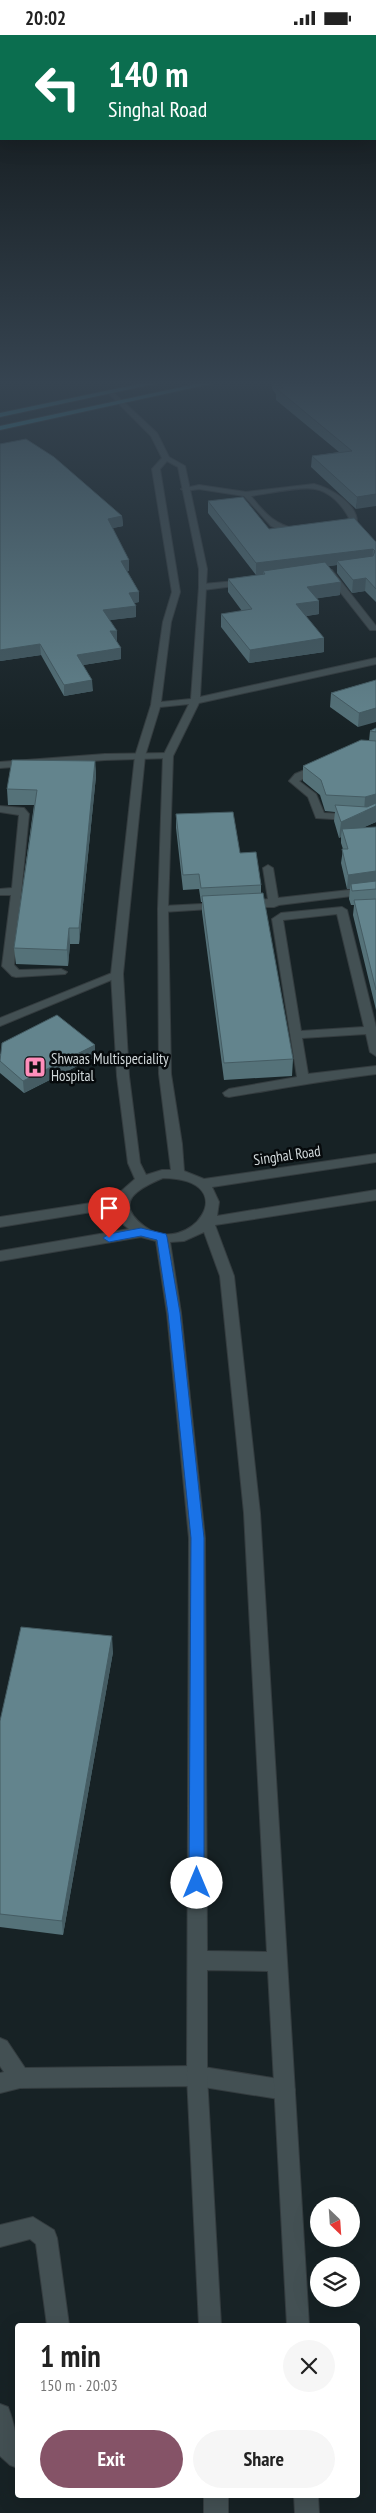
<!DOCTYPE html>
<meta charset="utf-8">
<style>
:root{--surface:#fff;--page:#f6f6f6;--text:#222;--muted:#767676;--accent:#855367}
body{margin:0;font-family:"PT Sans Narrow",sans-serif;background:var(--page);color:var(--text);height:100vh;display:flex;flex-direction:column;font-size:19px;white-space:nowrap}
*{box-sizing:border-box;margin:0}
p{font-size:16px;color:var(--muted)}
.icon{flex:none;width:28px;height:28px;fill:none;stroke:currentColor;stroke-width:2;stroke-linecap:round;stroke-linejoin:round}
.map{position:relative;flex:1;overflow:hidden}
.panel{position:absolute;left:15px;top:2288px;width:345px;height:175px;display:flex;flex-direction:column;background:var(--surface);border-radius:5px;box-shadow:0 5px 20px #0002}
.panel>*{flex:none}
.banner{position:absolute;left:0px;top:0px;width:376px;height:105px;box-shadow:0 5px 20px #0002;background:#0b6e4f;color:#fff;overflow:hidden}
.needle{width:32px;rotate:155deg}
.buttons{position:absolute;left:310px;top:2162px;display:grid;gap:10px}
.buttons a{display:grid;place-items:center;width:50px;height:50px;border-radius:50%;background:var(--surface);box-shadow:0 5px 20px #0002;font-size:25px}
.pin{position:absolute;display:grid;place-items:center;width:42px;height:42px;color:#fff;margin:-51px -21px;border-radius:50% 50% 50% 0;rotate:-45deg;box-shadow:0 0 5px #0007}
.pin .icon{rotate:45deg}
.me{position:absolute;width:55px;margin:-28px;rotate:0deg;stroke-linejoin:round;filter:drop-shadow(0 0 4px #0008)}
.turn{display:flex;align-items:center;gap:18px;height:105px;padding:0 25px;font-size:22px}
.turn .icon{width:65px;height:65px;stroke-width:2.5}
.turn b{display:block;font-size:35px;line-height:42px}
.round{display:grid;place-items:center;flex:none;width:52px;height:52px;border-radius:26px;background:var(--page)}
.summary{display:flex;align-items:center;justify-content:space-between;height:85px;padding:0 25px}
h1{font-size:30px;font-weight:800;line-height:38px}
.action{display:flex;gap:10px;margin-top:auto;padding:10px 25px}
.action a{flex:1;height:58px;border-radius:30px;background:var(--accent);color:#fff;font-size:20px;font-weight:800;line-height:58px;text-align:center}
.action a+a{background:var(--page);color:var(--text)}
.status{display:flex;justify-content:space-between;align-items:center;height:35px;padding:0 25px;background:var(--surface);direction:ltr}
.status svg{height:14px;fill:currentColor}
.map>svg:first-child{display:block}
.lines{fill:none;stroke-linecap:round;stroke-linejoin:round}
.minor-casing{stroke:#343c3f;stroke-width:2}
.tertiary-casing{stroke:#343c3f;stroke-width:2}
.trunk-casing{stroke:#343c3f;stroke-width:2}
.minor{fill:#435053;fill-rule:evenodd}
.tertiary{fill:#435053;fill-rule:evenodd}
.trunk{fill:#389aaf;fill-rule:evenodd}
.wall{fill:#557279}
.shaded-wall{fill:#455c63}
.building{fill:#63848d;stroke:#455c63}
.route{fill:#1a73e8;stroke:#114b97}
.labels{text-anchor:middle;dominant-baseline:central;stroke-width:5;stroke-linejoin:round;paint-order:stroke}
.poi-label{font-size:15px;fill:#d0d7d9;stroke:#060a0c;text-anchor:start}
.street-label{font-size:15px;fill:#d0d7d9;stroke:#060a0c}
</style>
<div class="status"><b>20:02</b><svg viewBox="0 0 49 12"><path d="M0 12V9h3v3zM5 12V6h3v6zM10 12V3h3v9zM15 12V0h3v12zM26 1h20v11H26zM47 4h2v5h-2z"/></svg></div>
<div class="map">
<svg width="376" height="2478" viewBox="0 0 376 2478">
<rect width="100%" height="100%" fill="#172225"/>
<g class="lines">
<!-- minor casing -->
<g class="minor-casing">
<path id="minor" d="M 314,449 C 330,453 358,469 357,488 L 338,493 L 338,489 L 350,485 C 344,472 330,456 315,454 C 300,451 267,459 251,461 C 266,480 275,490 300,495 L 300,499 L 286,498 L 271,491 L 244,461 L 199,454 L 185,456 L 181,454 L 199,450 L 246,457 Z
M 326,535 L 332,535 L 376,591 L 376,595 L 370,595 L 326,539 Z
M 247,545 L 251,547 L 250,549 L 203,555 L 199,552 L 203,549 Z
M 168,718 L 173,721 L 171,723 L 105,725 L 0,733 L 0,727 L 105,719 Z
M 319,729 L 324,732 L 322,734 L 299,746 L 316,759 L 324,778 L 364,780 L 376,775 L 376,782 L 365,786 L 316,783 L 308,762 L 289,746 L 295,739 Z
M 0,771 L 24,773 L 29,779 L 14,930 L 19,935 L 61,934 L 67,937 L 65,939 L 16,942 L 12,941 L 2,931 L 11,860 L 0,860 L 0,854 L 12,853 L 19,780 L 0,777 Z
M 268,830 L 273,833 L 278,863 L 376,852 L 376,858 L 279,870 L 274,872 L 244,872 L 244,868 L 268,864 L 263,833 Z
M 221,868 L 226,871 L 225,873 L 163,877 L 158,874 L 163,871 Z
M 342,872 L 347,875 L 376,992 L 376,1021 L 370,1017 L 366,999 L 302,1003 L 308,1039 L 376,1031 L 376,1039 C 326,1045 278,1054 229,1062 L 225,1061 L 223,1058 L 229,1054 L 297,1042 L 272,884 L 281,878 ZM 337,879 L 364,992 L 301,996 L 283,885 Z
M 117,936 L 121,937 L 121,941 L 0,991 L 0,983 Z
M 0,2003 L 7,2006 L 25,2033 L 197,2031 L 285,2045 L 292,2048 L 295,2055 L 292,2062 L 285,2065 L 197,2051 L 20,2053 L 0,2058 L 0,2038 L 4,2037 L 0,2031 Z
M 33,2182 L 54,2195 L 57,2203 L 69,2290 L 47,2290 L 36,2209 L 30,2204 L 0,2212 L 0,2190 Z
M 0,2369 L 8,2372 C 16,2392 18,2412 18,2433 L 10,2430 L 0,2421 Z"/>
</g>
<!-- tertiary casing -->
<g class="tertiary-casing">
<path id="tertiary" d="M 109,357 L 113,357 L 157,398 L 169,422 L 185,431 L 207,534 L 200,662 L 376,623 L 376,629 L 199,668 L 173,721 L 168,874 L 171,1039 L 182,1109 L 184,1136 L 204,1144 L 376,1119 L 376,1127 L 212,1152 L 219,1167 L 217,1181 L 376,1155 L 376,1165 L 215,1190 L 234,1241 L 260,1478 L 309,2290 L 287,2290 L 268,1936 L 207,1935 L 207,2041 L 221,2290 L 199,2290 L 187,2041 L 189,1503 L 167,1278 L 156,1206 L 141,1202 L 0,1226 L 0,1216 L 129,1194 L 124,1190 L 116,1173 L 0,1192 L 0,1182 L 117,1164 L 119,1158 L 135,1144 L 128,1128 L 117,1041 L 111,939 L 135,721 L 151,670 L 163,587 L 172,557 L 152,434 L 162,423 L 151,401 L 109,359 ZM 167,426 L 178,432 L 199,534 L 199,552 L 191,664 L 161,667 L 171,587 L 180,557 L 160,434 ZM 189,669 L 163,721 L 158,874 L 159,1039 L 171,1135 L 162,1135 L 146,1140 L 140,1128 L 129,1041 L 123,939 L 145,721 L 160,672 ZM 163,1143 C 247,1144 189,1225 144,1191 C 112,1167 139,1153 163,1143 ZM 204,1197 L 220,1241 L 244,1478 L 267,1917 L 207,1916 L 205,1503 L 181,1278 L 170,1207 L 184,1206 Z
M 204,2460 L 228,2460 L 228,2478 L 204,2478 Z
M 294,2460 L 318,2460 L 319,2478 L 295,2478 Z"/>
</g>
<!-- trunk casing -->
<g class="trunk-casing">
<path id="trunk" d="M 139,349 L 154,349 L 0,382 L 0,378 Z
M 196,349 L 210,349 L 0,395 L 0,391 Z"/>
</g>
<!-- minor -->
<use href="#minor" class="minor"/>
<!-- tertiary -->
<use href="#tertiary" class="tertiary"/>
<!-- trunk -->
<use href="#trunk" class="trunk"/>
</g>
<!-- wall -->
<path class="wall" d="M 272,349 L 376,349 L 356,474 L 311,432 L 312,421 L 339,417 L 276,365 L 276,359 L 272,354 Z
M 0,409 L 122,481 L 123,491 L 113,493 L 129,536 L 127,536 L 139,557 L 139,567 L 134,568 L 136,582 L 109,585 L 117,606 L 116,606 L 121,624 L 83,630 L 93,656 L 64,661 L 41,620 L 0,626 Z
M 208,466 L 269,494 L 376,507 L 376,567 L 365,556 L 352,558 L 337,538 L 337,530 L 329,531 L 340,560 L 317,563 L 319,566 L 319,579 L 306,581 L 324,617 L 249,628 L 221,592 L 221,579 L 242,576 L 228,557 L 228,544 L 256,540 L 208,478 Z
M 376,645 L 358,692 L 330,672 L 331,658 Z
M 376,693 L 376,787 L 362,793 L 376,792 L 376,975 L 353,880 L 354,870 L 351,870 L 349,864 L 350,854 L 347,854 L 341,828 L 343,814 L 341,808 L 341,802 L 339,803 L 334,786 L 335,777 L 325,776 L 320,760 L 303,746 L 303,731 L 369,706 L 370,696 Z
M 95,726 L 96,741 L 79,909 L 70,909 L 68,931 L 16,929 L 14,913 L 34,770 L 8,770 L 7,754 Z
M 176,779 L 240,818 L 261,850 L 261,858 L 293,1024 L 292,1041 L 224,1045 L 202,877 L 202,867 L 201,867 L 199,854 L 183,855 L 176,793 Z
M 0,1019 L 95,1022 L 24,1058 L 0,1038 Z
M 113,1617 L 63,1900 L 0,1892 L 0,1686 Z"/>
<!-- shaded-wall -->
<path class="shaded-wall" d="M 376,459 L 376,471 L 356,474 L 357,462 Z
M 122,481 L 123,491 L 108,494 L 108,484 Z
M 373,514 L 372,526 L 337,526 L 337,530 L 265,539 L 263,536 L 263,540 L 256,540 L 256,528 Z
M 129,525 L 129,536 L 121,537 L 121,526 Z
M 366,543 L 365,556 L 352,558 L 353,545 Z
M 341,547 L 340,560 L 307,565 L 307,552 Z
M 139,557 L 139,567 L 129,569 L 129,558 Z
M 319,566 L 319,579 L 295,583 L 296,569 Z
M 136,571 L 136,582 L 103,586 L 103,575 Z
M 110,596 L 117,596 L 117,606 L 110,607 Z
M 324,603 L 324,617 L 249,628 L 250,615 Z
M 40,609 L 41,620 L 0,626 L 0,615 Z
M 121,613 L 121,624 L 77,631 L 77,620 Z
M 92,645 L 93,656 L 64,661 L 64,650 Z
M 376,673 L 376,687 L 358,692 L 359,678 Z
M 95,726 L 96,741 L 79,909 L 79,893 Z
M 376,759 L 376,787 L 344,801 L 342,794 L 341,802 L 339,803 L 341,787 L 364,777 L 365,762 Z
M 376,836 L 376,850 L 351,849 L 350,854 L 347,854 L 348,840 Z
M 69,893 L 70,909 L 68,931 L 67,915 Z
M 95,1010 L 95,1022 L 24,1058 L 23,1046 Z
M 112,1601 L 113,1617 L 63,1900 L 62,1886 Z"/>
<!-- building -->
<path class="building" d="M 279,349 L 376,349 L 376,459 L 357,462 L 312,421 L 352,416 L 277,354 L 283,353 Z
M 26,404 L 54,422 L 122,481 L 108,484 L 129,525 L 121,526 L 139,557 L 129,558 L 136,571 L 103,575 L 117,596 L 110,596 L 121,613 L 77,620 L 92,645 L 64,650 L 40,609 L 0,615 L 0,409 Z
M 243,462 L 269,494 L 354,483 L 376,507 L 376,554 L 366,543 L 353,545 L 337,526 L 373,521 L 375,516 L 373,514 L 256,528 L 208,466 Z
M 325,527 L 341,547 L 307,552 L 319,566 L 296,569 L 324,603 L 250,615 L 221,579 L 252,574 L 228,544 L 265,539 L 263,536 Z
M 376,645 L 376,673 L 359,678 L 331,658 Z
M 376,693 L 376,697 L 370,696 Z
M 361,705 L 376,706 L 376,759 L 365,762 L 326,760 L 321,745 L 303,731 Z
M 12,725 L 95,726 L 79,893 L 69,893 L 67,915 L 14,913 L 37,755 L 7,754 Z
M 376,768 L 376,771 L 341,787 L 335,770 L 367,772 Z
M 233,777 L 240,818 L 256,817 L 261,850 L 201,853 L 199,839 L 183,840 L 176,779 Z
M 376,792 L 376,836 L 348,840 L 342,814 L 348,814 L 342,794 Z
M 376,846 L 376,854 L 352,856 L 351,849 Z
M 263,858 L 293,1024 L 224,1028 L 202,861 Z
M 376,864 L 376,955 L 354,865 Z
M 57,980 L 95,1010 L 23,1046 L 0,1026 L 2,1008 Z
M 21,1592 L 112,1601 L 62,1886 L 0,1879 L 0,1686 Z"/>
<!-- sky -->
<linearGradient id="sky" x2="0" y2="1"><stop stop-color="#0d1314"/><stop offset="0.5" stop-color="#364451"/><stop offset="1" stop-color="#364451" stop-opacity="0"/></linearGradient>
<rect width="376" height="696" fill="url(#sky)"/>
<!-- route -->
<path class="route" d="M 141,1193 L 166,1199 L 167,1202 L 180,1278 L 204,1503 L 204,1848 L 202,1853 L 197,1856 L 191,1853 L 189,1848 L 191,1503 L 168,1278 L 157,1205 L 141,1201 L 109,1207 L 103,1203 L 109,1199 Z"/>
<!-- icons -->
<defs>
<g id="hospital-square" transform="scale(1.125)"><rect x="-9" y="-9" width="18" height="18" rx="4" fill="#ff8ebb" stroke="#060a0c"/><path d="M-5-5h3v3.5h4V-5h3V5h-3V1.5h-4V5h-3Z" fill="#111"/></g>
</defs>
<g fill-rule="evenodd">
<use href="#hospital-square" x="35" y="1032"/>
</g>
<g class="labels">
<!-- poi labels -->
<g class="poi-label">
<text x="51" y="1023">Shwaas Multispeciality<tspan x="51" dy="17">Hospital</tspan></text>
</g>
<!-- street labels -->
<g class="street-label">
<text transform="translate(287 1120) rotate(-8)">Singhal Road</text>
</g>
</g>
</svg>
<div class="buttons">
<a><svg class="needle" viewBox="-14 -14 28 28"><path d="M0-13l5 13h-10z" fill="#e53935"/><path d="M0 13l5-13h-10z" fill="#767676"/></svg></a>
<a><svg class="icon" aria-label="layers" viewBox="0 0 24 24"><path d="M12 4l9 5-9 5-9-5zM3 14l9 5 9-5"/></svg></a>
</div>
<div class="pin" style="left:109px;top:1203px;background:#d93025"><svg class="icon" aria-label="arrive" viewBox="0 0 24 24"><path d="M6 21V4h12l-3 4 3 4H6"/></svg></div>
<svg class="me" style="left:197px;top:1848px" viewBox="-20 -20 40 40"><circle r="19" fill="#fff"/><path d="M0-13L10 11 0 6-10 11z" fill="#1a73e8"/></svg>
<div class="banner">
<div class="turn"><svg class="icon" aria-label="left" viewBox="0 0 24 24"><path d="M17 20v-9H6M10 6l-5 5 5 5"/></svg><div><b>140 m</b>Singhal Road</div></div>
</div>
<section class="panel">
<div class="summary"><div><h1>1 min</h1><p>150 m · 20:03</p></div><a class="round"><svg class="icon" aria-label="close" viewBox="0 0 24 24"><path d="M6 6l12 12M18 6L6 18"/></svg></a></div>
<div class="action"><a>Exit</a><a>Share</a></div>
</section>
</div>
